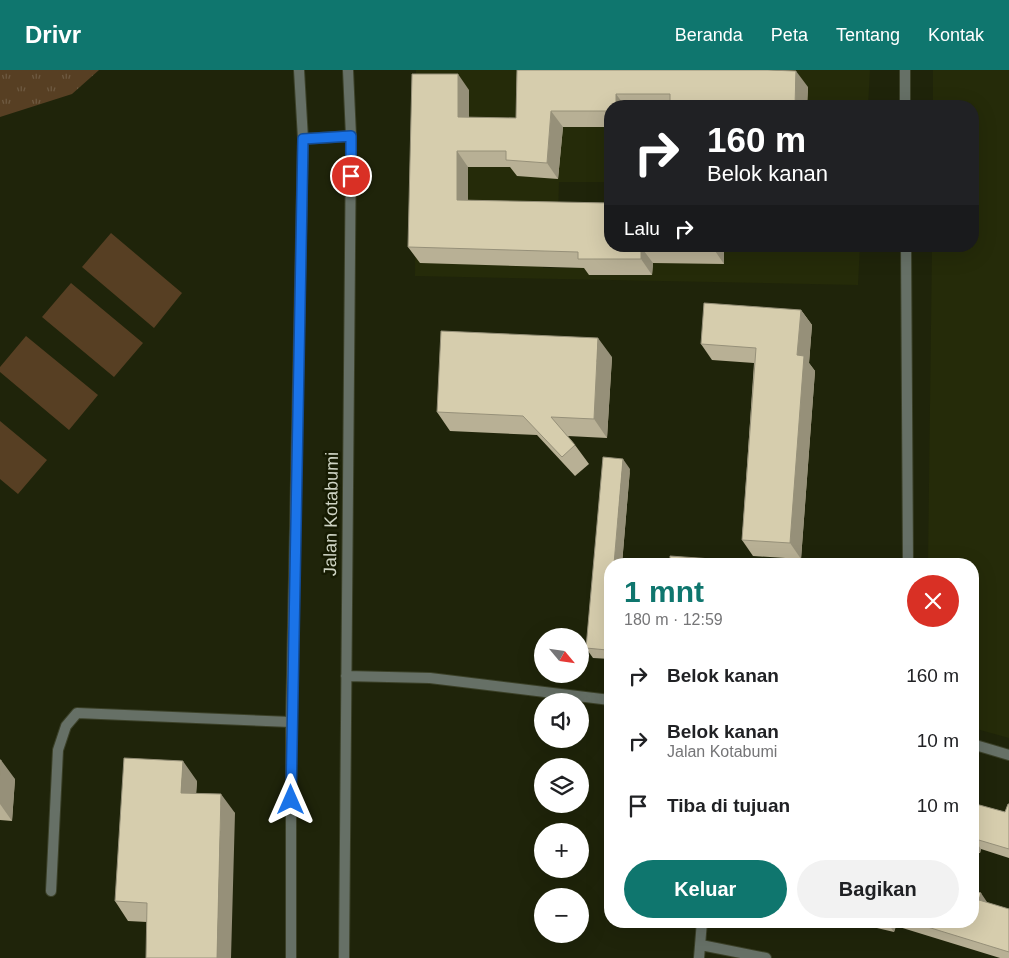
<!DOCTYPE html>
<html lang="id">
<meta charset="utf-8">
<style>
:root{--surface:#fff;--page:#f2f2f2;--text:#202124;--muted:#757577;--accent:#0f766e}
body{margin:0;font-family:Helvetica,sans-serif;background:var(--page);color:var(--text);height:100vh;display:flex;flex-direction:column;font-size:19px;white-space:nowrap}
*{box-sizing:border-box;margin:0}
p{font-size:16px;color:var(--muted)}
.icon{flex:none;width:28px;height:28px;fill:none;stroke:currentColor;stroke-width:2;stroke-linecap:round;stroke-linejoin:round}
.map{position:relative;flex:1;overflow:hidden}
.drawer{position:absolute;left:604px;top:488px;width:375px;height:370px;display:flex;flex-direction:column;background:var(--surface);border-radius:20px;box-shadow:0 5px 20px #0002}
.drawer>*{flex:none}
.hud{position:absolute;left:604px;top:30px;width:375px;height:152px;border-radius:20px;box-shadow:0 5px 20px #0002;background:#202124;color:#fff;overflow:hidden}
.needle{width:32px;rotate:119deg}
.tools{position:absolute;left:534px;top:558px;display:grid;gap:10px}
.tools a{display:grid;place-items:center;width:55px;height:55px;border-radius:50%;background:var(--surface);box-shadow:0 5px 20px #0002;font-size:25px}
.pin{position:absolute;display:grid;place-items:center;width:42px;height:42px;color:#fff;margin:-21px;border:2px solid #fff;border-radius:50%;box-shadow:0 1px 5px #0007}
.me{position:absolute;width:55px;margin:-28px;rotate:0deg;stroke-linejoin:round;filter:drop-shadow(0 0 4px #0008)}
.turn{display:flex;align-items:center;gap:18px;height:105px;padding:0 20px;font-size:22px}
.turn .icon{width:65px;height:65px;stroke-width:2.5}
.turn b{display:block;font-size:35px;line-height:42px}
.then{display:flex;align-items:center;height:48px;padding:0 20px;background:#0003;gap:10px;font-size:19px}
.round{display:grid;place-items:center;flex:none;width:52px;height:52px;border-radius:26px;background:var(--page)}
.summary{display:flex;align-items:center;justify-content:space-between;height:85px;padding:0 20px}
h1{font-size:30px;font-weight:700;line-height:38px;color:var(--accent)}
.cta{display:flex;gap:10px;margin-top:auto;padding:10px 20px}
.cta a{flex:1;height:58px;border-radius:30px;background:var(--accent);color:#fff;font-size:20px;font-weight:700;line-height:58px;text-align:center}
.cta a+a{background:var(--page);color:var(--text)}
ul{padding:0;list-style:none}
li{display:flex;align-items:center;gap:15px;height:65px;padding:0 20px}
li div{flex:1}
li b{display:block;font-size:19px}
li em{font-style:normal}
header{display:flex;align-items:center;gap:30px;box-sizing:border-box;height:70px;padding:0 25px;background:var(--accent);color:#fff}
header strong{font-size:24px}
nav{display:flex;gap:28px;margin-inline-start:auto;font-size:18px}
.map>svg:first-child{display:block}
.built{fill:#252b09;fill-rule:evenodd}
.grass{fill:url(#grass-tufts)}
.park{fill:#573f23}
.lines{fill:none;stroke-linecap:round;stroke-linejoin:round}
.lane-casing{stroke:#3b4028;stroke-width:12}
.street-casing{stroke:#3b4028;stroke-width:12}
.lane{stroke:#667066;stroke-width:10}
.street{stroke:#667066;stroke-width:10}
.wall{fill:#b8b095}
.shaded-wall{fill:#969079}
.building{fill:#d6cdad;stroke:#969079}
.route-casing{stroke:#114b97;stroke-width:12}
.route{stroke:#1a73e8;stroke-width:9}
.labels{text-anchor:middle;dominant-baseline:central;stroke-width:5;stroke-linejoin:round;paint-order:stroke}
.street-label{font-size:18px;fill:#cfd4c4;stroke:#161b02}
</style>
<header>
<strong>Drivr</strong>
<nav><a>Beranda</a><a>Peta</a><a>Tentang</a><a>Kontak</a></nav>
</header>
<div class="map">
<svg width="1009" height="888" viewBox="0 0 1009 888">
<defs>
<pattern id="grass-tufts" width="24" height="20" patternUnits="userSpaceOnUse" patternTransform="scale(1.25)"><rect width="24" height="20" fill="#573f23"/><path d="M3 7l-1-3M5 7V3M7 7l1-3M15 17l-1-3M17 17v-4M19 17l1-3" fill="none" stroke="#6e5a41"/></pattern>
</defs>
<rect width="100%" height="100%" fill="#1f240a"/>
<!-- built -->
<path class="built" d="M 416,0 L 661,0 L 628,11 L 528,57 L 610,57 L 610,112 L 559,112 L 558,147 L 590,205 L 653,176 L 724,194 L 724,181 L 749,182 L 750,176 L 860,176 L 858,215 L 415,206 ZM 544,160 L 584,198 L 543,198 Z
M 756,0 L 870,0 L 868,36 L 807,36 L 807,17 L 755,36 Z
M 933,0 L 1009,0 L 1009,668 L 973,658 L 972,494 L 928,494 L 932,176 L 972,176 L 972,36 L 933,36 Z"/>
<!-- grass -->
<path class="grass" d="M 0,0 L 99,0 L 72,24 L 0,47 Z"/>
<!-- park -->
<path class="park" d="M 111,163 L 182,223 L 154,258 L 82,197 Z
M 71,213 L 143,273 L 114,307 L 42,247 Z
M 26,266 L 98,325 L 69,360 L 0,302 L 0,297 Z
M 0,351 L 47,390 L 18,424 L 0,409 Z"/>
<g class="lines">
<!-- lane casing -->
<g class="lane-casing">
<path id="lane" d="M 51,821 L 58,680 L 66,656 L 77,643 L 291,652"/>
</g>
<!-- street casing -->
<g class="street-casing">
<path id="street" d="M 905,0 L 905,36
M 303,69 L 351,66
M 906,176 L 908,494
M 346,606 L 430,608 L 610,630
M 972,674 L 1009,685
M 701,875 L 766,888
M 291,888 L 291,652 L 303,69 L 299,0
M 344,888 L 351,66 L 348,0
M 699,888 L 702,851"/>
</g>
<!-- lane -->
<use href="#lane" class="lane"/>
<!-- street -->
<use href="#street" class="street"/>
</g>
<!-- wall -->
<path class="wall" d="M 517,0 L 808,17 L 807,36 L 610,36 L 610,57 L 563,57 L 558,109 L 517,106 L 510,97 L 468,97 L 468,130 L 610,176 L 750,176 L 749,182 L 724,181 L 724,194 L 653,193 L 652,205 L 589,205 L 584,198 L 420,193 L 408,177 L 469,20 L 469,48 L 516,48 Z
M 801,240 L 812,255 L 809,293 L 815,301 L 801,489 L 753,486 L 742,470 L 754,293 L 712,290 L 701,274 Z
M 612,287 L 607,368 L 568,366 L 575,375 L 589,394 L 575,406 L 537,365 L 450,361 L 437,342 Z
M 630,399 L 622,494 L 610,494 L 610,589 L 593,588 L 586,578 Z
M 0,706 L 15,709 L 12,751 L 0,750 Z
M 197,711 L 196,723 L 235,743 L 147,852 L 128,851 L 115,831 Z
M 972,733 L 1005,742 L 1009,734 L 1009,788 L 981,779 L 980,783 L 972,782 Z
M 988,833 L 1009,839 L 1009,888 L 1000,888 L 896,856 L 894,862 L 847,851 L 972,851 Z"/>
<!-- shaded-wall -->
<path class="shaded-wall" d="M 796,1 L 808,17 L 807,36 L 795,36 Z
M 458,4 L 469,20 L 469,63 L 458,47 Z
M 616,24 L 625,36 L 616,36 Z
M 551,41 L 563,57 L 558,109 L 547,93 Z
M 457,81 L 468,97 L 468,146 L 457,130 Z
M 713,176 L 721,176 L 724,181 L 724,194 L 713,178 Z
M 746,176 L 750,176 L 749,182 Z
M 641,177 L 653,193 L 652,205 L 641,189 Z
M 801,240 L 812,255 L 809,293 L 815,301 L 801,489 L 790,473 L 797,285 Z
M 598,268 L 612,287 L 607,368 L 594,349 Z
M 623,389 L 630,399 L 622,494 L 614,494 Z
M 712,489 L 716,494 L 712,494 Z
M 610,539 L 610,585 L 607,580 Z
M 1,690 L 15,709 L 12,751 L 0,734 L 0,706 Z
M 183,691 L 197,711 L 195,743 L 181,723 Z
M 221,724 L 235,743 L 231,888 L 217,888 Z
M 973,768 L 981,779 L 980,783 L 972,773 Z
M 981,823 L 989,835 L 979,830 Z
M 886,851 L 892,851 L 896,856 L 894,862 Z"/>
<!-- building -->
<path class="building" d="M 517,0 L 768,0 L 796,1 L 795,36 L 670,36 L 670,24 L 616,24 L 616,36 L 610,36 L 610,41 L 551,41 L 547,93 L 506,90 L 506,81 L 457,81 L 457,130 L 610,133 L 610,176 L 713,176 L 713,178 L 641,177 L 641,189 L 578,189 L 578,182 L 408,177 L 412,4 L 458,4 L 458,47 L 516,48 Z
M 704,233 L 801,240 L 797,285 L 804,286 L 790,473 L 742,470 L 756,278 L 701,274 Z
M 441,261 L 598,268 L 594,349 L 551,347 L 575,375 L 562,387 L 523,346 L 437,342 Z
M 603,387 L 623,389 L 614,494 L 610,494 L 610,539 L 607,580 L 586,578 Z
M 670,486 L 712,489 L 712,494 L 670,494 Z
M 124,688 L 183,691 L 181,723 L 221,724 L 217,888 L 146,888 L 147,833 L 115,831 Z
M 0,690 L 1,690 L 0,706 Z
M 972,733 L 1005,742 L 1008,734 L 1009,734 L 1009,779 L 972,768 Z
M 972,820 L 981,823 L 979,830 L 1009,839 L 1009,882 L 908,851 L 972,851 Z"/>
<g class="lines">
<!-- route casing -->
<g class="route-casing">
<path id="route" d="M 291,730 L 303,69 L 351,66 L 351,106"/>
</g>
<!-- route -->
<use href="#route" class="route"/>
</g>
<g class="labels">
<!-- street labels -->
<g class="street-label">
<text transform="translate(331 444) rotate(-89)">Jalan Kotabumi</text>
</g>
</g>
</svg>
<div class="tools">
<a><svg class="needle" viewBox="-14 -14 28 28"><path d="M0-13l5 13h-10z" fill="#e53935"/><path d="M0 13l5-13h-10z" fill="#757577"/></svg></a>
<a><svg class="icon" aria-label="sound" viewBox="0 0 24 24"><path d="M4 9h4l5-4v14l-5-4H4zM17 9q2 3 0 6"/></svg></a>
<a><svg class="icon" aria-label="layers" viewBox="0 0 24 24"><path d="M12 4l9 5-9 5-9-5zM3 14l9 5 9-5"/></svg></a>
<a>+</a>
<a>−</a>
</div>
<div class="pin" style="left:351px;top:106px;background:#d93025"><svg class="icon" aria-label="arrive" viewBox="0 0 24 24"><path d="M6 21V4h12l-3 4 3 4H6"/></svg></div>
<svg class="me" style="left:291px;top:730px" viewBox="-20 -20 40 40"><path d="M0-17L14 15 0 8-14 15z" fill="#1a73e8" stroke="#fff" stroke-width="4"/></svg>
<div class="hud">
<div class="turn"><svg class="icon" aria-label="right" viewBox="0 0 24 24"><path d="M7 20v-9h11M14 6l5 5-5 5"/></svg><div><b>160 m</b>Belok kanan</div></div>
<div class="then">Lalu<svg class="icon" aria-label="right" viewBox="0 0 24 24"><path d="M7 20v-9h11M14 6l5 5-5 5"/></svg></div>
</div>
<section class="drawer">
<div class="summary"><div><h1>1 mnt</h1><p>180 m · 12:59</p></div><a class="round" style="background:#d93025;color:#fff"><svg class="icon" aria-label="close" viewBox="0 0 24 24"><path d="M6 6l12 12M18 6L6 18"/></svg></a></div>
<ul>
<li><svg class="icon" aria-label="right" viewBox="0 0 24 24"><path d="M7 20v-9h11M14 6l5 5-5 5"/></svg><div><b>Belok kanan</b></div><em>160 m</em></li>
<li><svg class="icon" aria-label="right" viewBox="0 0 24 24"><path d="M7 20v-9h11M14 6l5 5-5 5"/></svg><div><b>Belok kanan</b><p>Jalan Kotabumi</p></div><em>10 m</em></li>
<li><svg class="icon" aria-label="arrive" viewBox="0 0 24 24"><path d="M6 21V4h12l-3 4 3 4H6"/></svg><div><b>Tiba di tujuan</b></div><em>10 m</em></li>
</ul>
<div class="cta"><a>Keluar</a><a>Bagikan</a></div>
</section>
</div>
